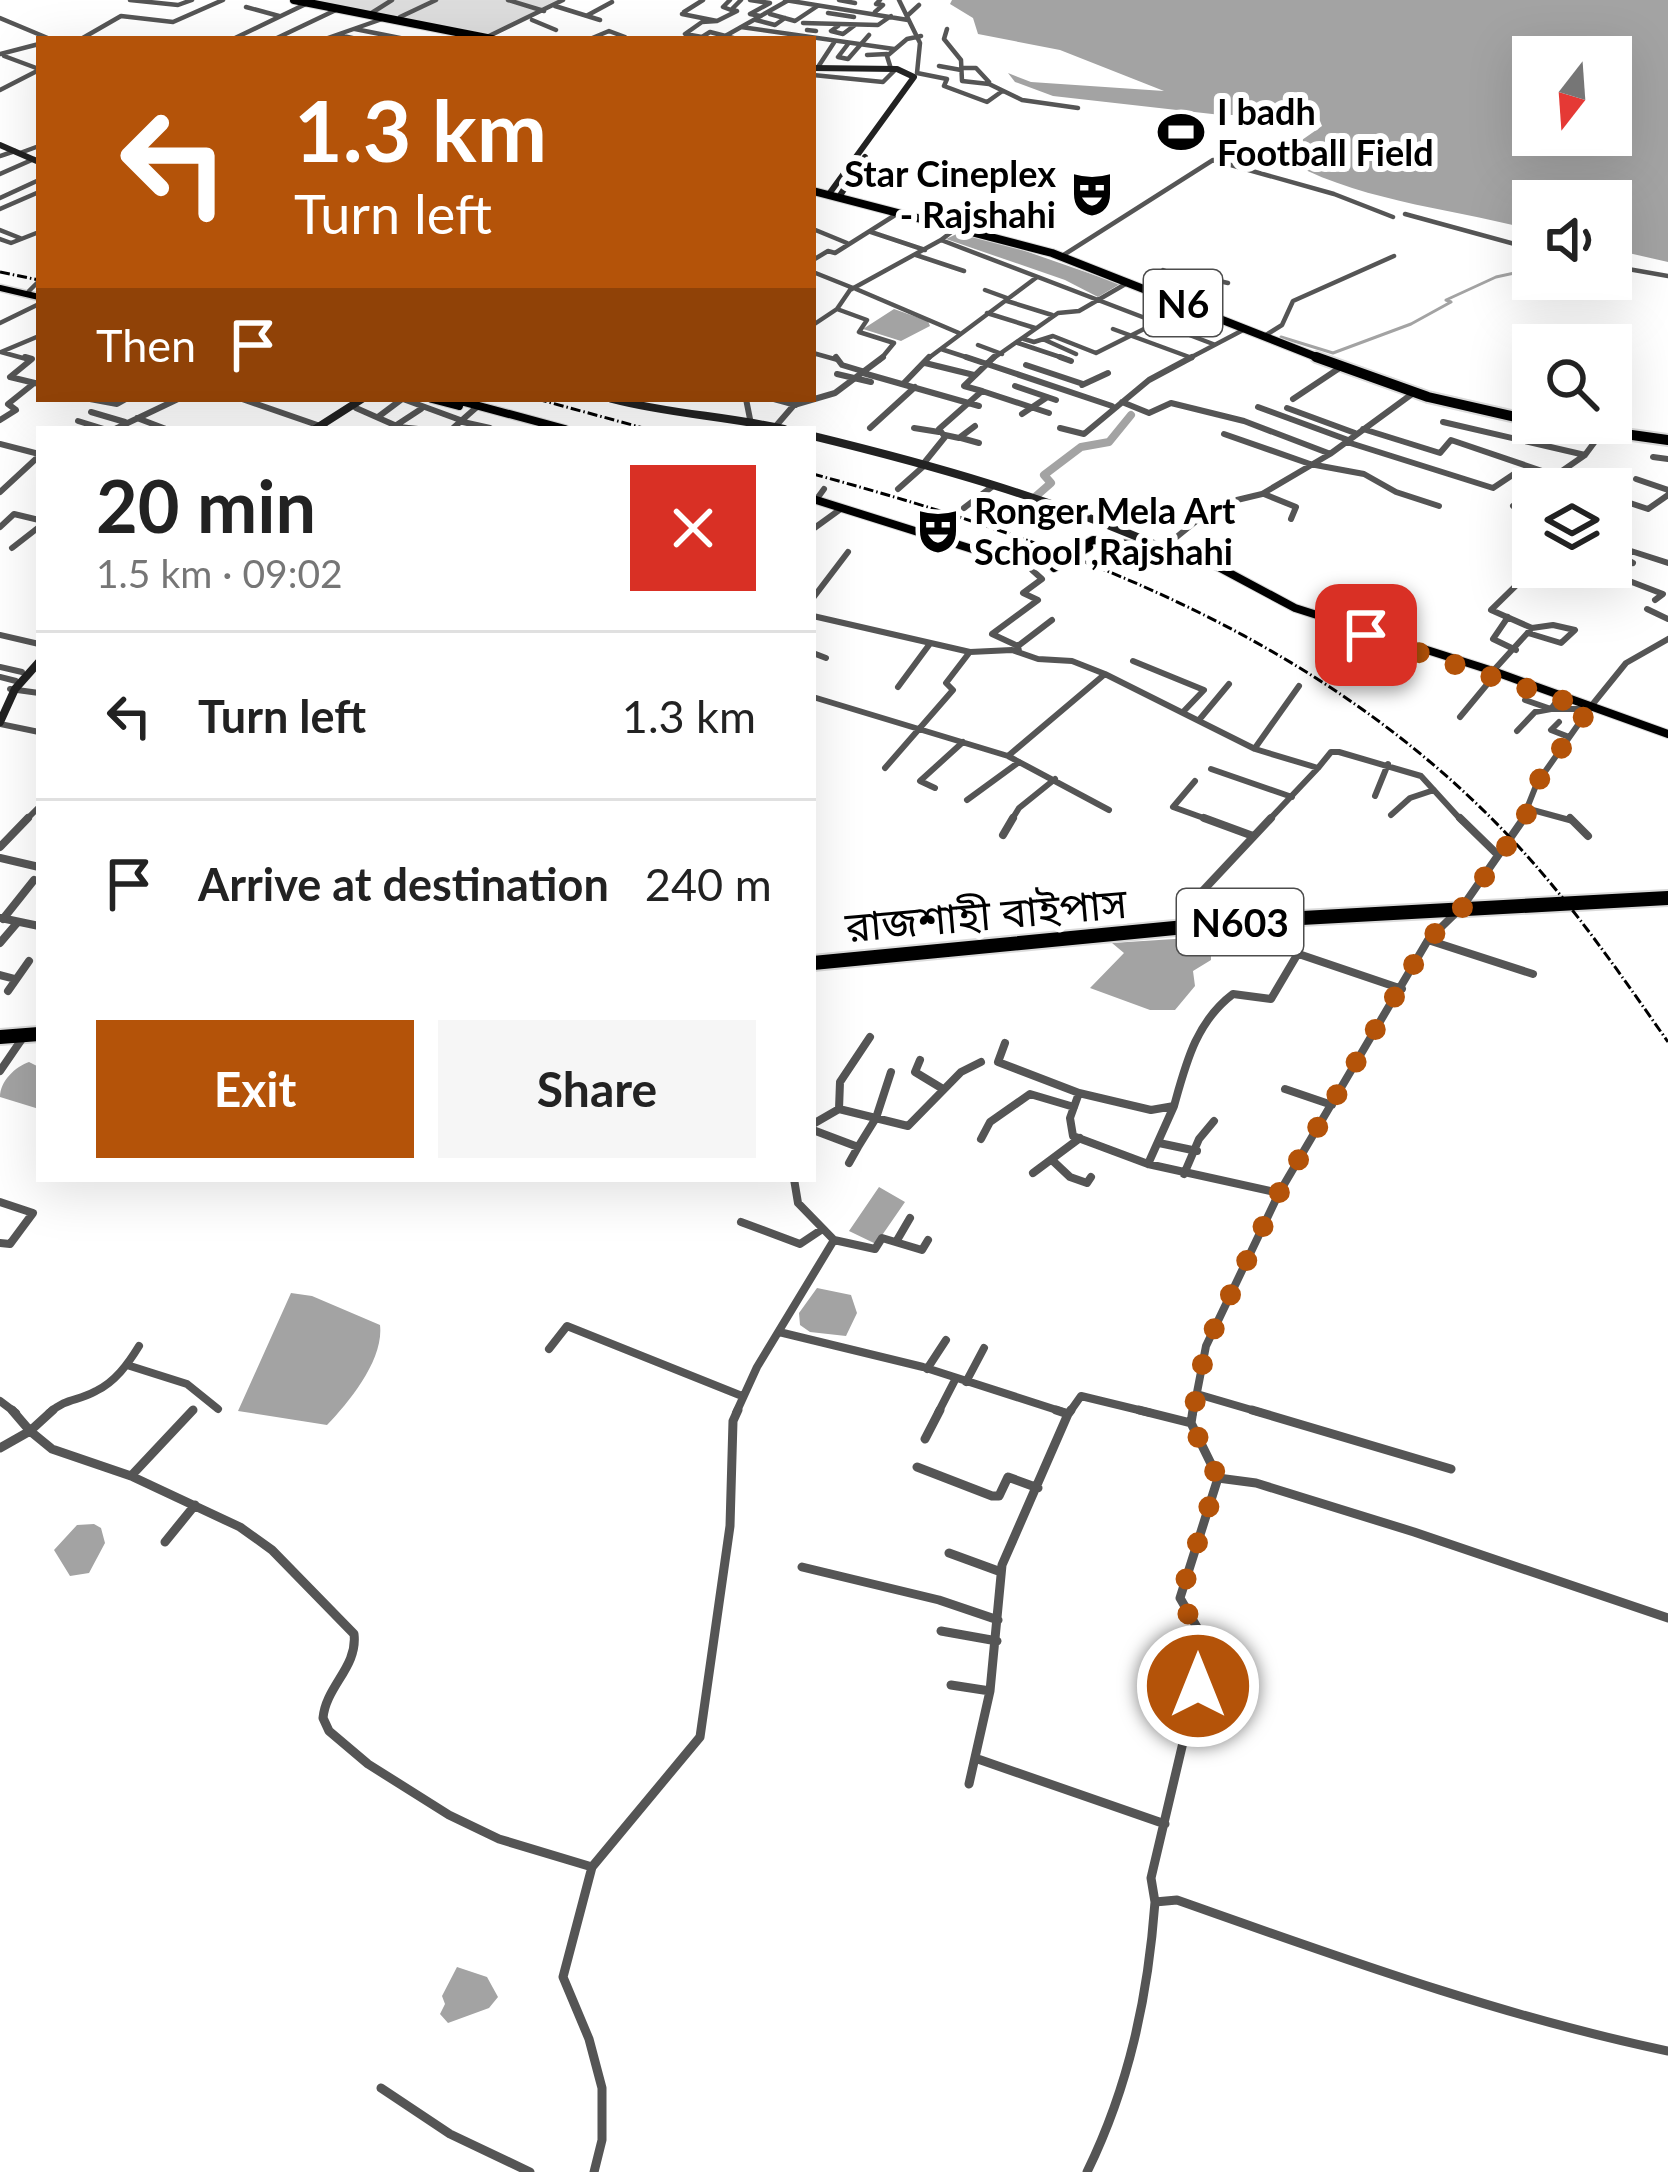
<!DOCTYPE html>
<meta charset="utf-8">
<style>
:root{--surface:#fff;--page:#f6f6f6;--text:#222;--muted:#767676;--line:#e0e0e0;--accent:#b45309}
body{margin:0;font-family:Lato,"Noto Sans Bengali",sans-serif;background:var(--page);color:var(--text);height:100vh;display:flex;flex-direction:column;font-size:45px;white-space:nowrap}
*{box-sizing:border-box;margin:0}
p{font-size:39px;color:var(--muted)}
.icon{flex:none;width:66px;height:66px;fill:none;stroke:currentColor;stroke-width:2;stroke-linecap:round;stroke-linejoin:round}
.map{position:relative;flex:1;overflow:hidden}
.drawer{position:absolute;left:36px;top:426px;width:780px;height:756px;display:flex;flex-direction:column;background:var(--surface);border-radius:0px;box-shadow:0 12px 48px #0002}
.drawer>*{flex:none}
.hud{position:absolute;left:36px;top:36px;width:780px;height:366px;border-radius:0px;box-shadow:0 12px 48px #0002;background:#b45309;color:#fff;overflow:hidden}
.needle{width:78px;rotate:197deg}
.tools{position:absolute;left:1512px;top:36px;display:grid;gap:24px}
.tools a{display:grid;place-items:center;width:120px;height:120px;border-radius:0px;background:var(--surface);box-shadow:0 12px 48px #0002;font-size:60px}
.pin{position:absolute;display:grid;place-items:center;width:102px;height:102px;color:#fff;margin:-51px;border-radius:24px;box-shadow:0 6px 18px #0006}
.me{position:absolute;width:132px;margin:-66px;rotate:0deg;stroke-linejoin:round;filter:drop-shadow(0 0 9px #0008)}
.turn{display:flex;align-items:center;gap:42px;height:252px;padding:0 60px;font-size:54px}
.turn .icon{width:156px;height:156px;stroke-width:2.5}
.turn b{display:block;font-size:84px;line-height:102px}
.then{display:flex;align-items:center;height:114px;padding:0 60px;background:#0003;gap:24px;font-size:45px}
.round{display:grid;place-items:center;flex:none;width:126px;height:126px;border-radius:0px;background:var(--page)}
.headline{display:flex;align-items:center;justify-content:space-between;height:204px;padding:0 60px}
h1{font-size:72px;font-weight:700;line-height:90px}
.button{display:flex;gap:24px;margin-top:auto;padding:24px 60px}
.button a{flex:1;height:138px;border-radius:0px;background:var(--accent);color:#fff;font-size:48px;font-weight:700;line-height:138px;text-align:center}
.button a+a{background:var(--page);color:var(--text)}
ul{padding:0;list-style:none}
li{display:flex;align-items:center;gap:36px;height:168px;padding:0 60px;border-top:3px solid var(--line)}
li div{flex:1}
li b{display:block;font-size:45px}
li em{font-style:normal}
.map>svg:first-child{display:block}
.green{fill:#dcdcdc}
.water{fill:#a3a3a3;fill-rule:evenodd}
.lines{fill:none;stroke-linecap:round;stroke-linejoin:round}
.stream{stroke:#a3a3a3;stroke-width:3}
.canal{stroke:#a3a3a3;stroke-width:8}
.primary-far1-casing{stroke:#dbdbdb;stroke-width:9}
.primary-casing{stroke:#dbdbdb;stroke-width:10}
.highway-far2-casing{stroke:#dbdbdb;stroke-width:10}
.highway-far1-casing{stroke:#dbdbdb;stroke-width:14}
.highway-casing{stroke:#dbdbdb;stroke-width:18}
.street-far3{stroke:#555;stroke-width:4.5}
.street-far2{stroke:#555;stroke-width:6}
.street-far1{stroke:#555;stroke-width:8}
.street{stroke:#555;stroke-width:9}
.secondary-far1{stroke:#222;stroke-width:6}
.secondary{stroke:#222;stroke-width:8}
.primary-far1{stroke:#000;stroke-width:6}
.primary{stroke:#000;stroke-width:8}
.highway-far2{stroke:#000;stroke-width:8}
.highway-far1{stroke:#000;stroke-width:10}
.highway{stroke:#000;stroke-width:14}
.rail{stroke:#000;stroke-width:3;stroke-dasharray:10 3 1.5 3;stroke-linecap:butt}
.route{stroke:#b45309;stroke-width:21;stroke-dasharray:0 37.8}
.labels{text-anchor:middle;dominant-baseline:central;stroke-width:12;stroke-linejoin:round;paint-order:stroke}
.far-poi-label{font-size:36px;font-weight:bold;fill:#000;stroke:#fff;text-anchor:start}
.shield{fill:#fff;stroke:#4c4c4c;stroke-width:3}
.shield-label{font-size:39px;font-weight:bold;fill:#000}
.street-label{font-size:42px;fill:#000;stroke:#fff}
</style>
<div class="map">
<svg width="1668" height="2172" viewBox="0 0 1668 2172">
<rect width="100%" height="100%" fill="#fff"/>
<!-- green -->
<path class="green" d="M 313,0 L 560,0 L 492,34 Z"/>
<!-- water -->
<path class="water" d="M 952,0 L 1668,0 L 1668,262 L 1611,249 L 1611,201 L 1533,201 L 1533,230 C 1450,208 1354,201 1279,156 L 1322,126 L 1320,121 L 1300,115 L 1221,115 L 1053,96 L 1015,82 L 1008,73 L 1031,82 L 1164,91 L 1060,50 L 978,34 L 973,18 L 950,4 ZM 1533,57 L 1611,57 L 1611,135 L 1533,135 Z
M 965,230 L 1120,284 L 1098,297 L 1065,280 L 946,239 Z
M 894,309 L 928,321 L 930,326 L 901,341 L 863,329 Z
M 1190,938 L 1211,947 L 1211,960 L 1193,971 L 1195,986 L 1175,1010 L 1150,1010 L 1090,988 L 1124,953 L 1112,943 Z
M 29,1062 L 39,1067 L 39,1109 L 0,1097 C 0,1081 15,1067 29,1062 Z
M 879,1187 L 905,1202 L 876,1244 L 849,1231 Z
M 817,1288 L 851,1295 L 857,1313 L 846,1336 L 810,1332 L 800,1325 L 799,1313 Z
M 291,1293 L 312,1296 L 380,1325 C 384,1359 350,1401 327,1425 L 238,1411 Z
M 94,1524 L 101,1528 L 105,1543 L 89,1573 L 70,1576 L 54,1550 L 77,1525 Z
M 457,1967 L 487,1977 L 498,1997 L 489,2008 L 448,2023 L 440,2014 L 445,2004 L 442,1996 Z"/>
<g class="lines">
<!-- stream -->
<path class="stream" d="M 1281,337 L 1333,353 L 1411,324 L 1451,302 L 1446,300 L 1496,277 L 1533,269"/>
<!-- canal -->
<path class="canal" d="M 1035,497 L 1051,483 L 1044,475 L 1081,447 L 1109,442 L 1131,415"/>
<!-- primary-far1 casing -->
<g class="primary-far1-casing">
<path id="primary-far1" d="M 0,288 L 39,297"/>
</g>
<!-- primary casing -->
<g class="primary-casing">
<path id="primary" d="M 432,399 L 459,406
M 453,399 L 565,429
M 813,499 L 1020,564 L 1055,562 L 1093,540 L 1163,548 L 1209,562 L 1295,608 L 1493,671 L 1668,734
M 1054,568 L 1089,547"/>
</g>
<!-- highway-far2 casing -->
<g class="highway-far2-casing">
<path id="highway-far2" d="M 294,0 L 492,39
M 813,191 L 1052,253 L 1324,360"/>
</g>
<!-- highway-far1 casing -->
<g class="highway-far1-casing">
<path id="highway-far1" d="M 1316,357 L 1428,397 L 1533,421
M 1546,423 L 1668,440"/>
</g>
<!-- highway casing -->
<g class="highway-casing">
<path id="highway" d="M 813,963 L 1247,921 L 1668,898
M 0,1037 L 39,1034"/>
</g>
<!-- street-far3 -->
<path class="street-far3" d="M 130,0 L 178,5 L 192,0
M 508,0 L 544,11
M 730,0 L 723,7 L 731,10
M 750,0 L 770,3 L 750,14 L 760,16
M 785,0 L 908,20
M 839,0 L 855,3
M 899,0 L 920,43 L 917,73 L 947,79 L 944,86 L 987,102 L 1001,92
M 555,6 L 600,20
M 246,7 L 279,16
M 684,12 L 703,0
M 875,12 L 883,5 L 876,4 L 880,0
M 828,13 L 854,17
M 370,14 L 392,0
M 682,14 L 717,21 L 702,22 L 685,34 L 702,37
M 770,14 L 795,21 L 816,7
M 588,15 L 612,2
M 907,16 L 919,5
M 400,17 L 436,0
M 0,18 L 50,39
M 532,20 L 556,30
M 756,20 L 775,25 L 785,18
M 717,21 L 737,11 L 731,10 L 741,0
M 803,23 L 878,25 L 891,16
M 838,26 L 831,31 L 843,34 L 855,25
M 741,27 L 894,49
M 355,29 L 405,39
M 947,29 L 944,39 L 961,60 L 962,81 L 989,84 L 1022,100 L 1078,108
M 807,30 L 816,31
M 338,35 L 357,39
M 487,37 L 563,0
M 81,39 L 121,16 L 173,22 L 223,0
M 233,39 L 310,2
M 284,39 L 277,38 L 338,9
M 325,39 L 385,18
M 590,39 L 609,31 L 625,37 L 619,39
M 711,39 L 702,37 L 710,32 L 737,39
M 720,39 L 787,1
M 848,44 L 838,57 L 848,59 L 869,35
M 0,54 L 39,44
M 867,55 L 887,54
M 4,56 L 39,69
M 939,66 L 961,70
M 818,67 L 835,41
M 961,68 L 976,68 L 989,82
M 891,69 L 887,56 L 907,39 L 921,36
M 813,75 L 883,82 L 896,69
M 0,90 L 39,70
M 20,153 L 39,146
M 0,156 L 15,151
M 0,174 L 34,159
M 0,198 L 39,180
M 0,209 L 39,192
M 1405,214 L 1533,249
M 958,227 L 941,240 L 1213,344
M 813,229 L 847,243
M 0,230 L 20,238
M 871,232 L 925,250
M 0,239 L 11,243 L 39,232
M 916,255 L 964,271
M 1062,256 L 1213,160 L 1334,194 L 1393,217
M 813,260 L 828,251 L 835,253 L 900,212
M 1611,266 L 1668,276
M 1163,270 L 1208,287
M 813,272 L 853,288
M 1151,286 L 1201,277 L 1228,283
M 856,289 L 959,333
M 985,290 L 1007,298
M 29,291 L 39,281
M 1007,301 L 1052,315
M 837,309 L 867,320 L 859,332 L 894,343 L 880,360
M 987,313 L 1035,328
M 0,323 L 39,304
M 813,325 L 837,309 L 850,290 L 941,240
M 1113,329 L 1192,358
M 1266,335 L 1282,325 L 1293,301 L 1394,256
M 1024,339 L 1034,342 L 1053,336 L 1096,353 L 1154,324
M 1045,340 L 1076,354
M 1018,343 L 1069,360
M 978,345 L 1002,354
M 941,349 L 975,360
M 813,353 L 838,360
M 30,360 L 1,352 L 39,336
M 926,360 L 1037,277
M 991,360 L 1058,313 L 1079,311 L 1129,282
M 1186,360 L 1245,329"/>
<!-- street-far2 -->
<path class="street-far2" d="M 25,357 L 32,359 L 10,377 L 39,384
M 836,357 L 842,365 L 862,371
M 966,357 L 1112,406
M 1060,357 L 1071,361
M 925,363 L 974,375
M 1026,365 L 1083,384
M 863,373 L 979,406
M 837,374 L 871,382
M 903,384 L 929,357
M 1082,385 L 1108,373
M 1015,386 L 1056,400
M 982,391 L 1049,413
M 90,399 L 117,404 L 126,399
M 242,399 L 326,428
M 403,399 L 463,421
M 746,399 L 752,429
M 774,399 L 796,405
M 1293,399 L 1338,369
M 1122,402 L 1149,413 L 1171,403 L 1244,421 L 1328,453
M 1258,407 L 1348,440
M 356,408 L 399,427 L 418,429
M 1287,408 L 1355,433
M 91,412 L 125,422
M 1022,414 L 1046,398
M 378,417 L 402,399
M 137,418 L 166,429
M 0,420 L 16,410 L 8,404 L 33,384
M 78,421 L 104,429
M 463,422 L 490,428
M 1443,422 L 1585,455
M 395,426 L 421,409
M 775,427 L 794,405 L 835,393 L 883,357
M 870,428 L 915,387
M 914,428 L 939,432
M 1060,428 L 1084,434 L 1149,380 L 1192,357
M 115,429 L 178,399
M 452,429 L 478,406
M 1363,429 L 1440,453 L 1451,440 L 1595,489
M 1224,434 L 1310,464 L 1364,474 L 1396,492 L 1439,506
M 945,435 L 959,438 L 975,426
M 961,438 L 979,443
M 1347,442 L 1493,488 L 1517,472
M 0,444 L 39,454
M 1653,457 L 1668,459
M 924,463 L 945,437 L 939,429 L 982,391 L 964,386 L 994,357
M 1636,479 L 1668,490
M 898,489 L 925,465
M 1536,489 L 1585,455 L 1602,432
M 0,492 L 39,456
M 1264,494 L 1296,507 L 1291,519
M 1615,498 L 1648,509 L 1668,495
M 816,500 L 824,489
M 1513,506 L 1533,491
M 964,508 L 993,486
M 1017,525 L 1047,504
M 0,527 L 14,514 L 39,520
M 813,529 L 842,508
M 12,548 L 39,527
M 1163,548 L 1216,505 L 1262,494 L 1330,454 L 1412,394
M 1611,551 L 1633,563
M 1626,555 L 1631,551 L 1668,563
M 1554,567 L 1576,576 L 1587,567
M 1593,567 L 1663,594 L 1655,600
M 813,598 L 848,552
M 1647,609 L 1668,619
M 813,616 L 970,652 L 1012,650 L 1038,659 L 1072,661 L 1105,674
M 1508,617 L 1493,639 L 1516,650
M 1528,633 L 1561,643 L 1575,630 L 1553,625 L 1532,628
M 0,635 L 39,644
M 1018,646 L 1052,620
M 1019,651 L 1018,646 L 992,634 L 1038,600 L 1023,593 L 1042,579 L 1032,570
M 813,653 L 826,658
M 1133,661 L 1204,690 L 1183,712
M 0,667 L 22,672
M 1493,671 L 1532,628 L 1491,610 L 1535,567
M 0,677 L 16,681
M 898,687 L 929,645
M 10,689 L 39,693
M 813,697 L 1008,756 L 1105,674 L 1255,749 L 1318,768 L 1331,752 L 1339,752 L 1421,776 L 1462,821
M 1525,700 L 1551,709 L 1588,709
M 1460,717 L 1494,676
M 1199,720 L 1229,684
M 1559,722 L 1551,730 L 1569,737
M 0,724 L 39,732
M 1517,731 L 1535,712 L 1551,709 L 1559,698
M 1255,748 L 1299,686
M 1008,756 L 1109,810
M 885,768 L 953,690 L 946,683 L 969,653
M 1211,769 L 1292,797
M 1195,781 L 1173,807 L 1212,821
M 935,788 L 920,781 L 963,742
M 1375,796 L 1388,764
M 967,800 L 1019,762
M 1529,809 L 1573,821
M 1391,815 L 1410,798 L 1434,790
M 25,821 L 39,807
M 1011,821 L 1019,808 L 1055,779
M 1268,821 L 1318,768
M 1522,821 L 1537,783 L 1592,705 L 1626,663 L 1668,639"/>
<!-- street-far1 -->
<path class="street-far1" d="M 1204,818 L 1253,836
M 1271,818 L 1196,898 L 1237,915 L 1275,946 L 1402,989
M 1460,818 L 1498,855
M 1570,818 L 1588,836
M 1003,835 L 1013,818
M 0,847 L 28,818
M 0,858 L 39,867
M 1,918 L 39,926
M 3,919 L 34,880
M 1428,940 L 1533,974
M 0,943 L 17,923
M 0,975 L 15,979
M 8,991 L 29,961
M 1005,1043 L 998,1062 L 1079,1093
M 920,1060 L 915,1072 L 943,1089
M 0,1071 L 24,1036
M 1285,1089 L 1332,1105
M 839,1109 L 840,1082 L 870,1037
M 813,1124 L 839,1109 L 908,1126 L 961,1072 L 981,1062
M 813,1130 L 858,1147 L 876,1118 L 891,1072
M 981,1139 L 990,1122 L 1030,1094 L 1074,1107
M 1159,1143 L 1197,1151
M 1053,1161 L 1070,1177 L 1087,1183 L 1091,1177
M 849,1163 L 858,1147
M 1148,1164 L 1174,1106
M 1033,1173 L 1080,1138
M 1184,1174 L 1199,1139 L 1214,1121
M 1279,1193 L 1148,1164 L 1073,1136 L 1070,1118 L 1079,1093 L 1151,1110 L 1174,1106 C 1186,1063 1196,1022 1233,994 L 1271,999 L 1297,955
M 0,1202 L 33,1213 L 10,1244 L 0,1243
M 741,1222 L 800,1244 L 821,1230
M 834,1240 L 875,1249 L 882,1238 L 922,1250 L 928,1240
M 896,1242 L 910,1218
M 779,1332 L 923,1367 L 1066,1413
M 549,1349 L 567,1326 L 742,1396
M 127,1365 L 187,1384 L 218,1409
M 927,1369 L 946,1340
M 966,1382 L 984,1348
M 1197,1394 L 1262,1413
M 0,1401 L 16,1413
M 49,1413 C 68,1397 76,1402 96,1391 C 115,1382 128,1364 139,1346
M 736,1413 L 757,1367 L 834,1240 L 798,1203 L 794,1179
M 938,1413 L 956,1378
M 1069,1413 L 1081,1396 L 1151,1413
M 1193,1413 L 1206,1346 L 1279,1193 L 1428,940 L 1463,906 L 1524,818"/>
<!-- street -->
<path class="street" d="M 12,1410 L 30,1431 L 53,1410
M 1056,1410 L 1068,1414 L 1071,1410
M 1139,1410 L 1191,1423
M 1193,1410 L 1191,1423 L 1218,1478 L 1180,1598 L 1198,1629 L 1202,1662 L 1151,1878 L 1155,1902 L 1177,1900 C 1339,1957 1500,2016 1668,2051
M 1252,1410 L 1451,1469
M 925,1439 L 940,1410
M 0,1448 L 30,1431 L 52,1449 L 131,1476 L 240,1527 L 272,1550 L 354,1634 C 358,1667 326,1686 323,1718 L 329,1731 L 368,1764 L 449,1815 L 499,1839 L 592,1867 L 700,1737 L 730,1526 L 733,1421 L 738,1410
M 917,1467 L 992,1496 L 999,1496 L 1008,1477 L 1038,1488
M 131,1476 L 193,1410
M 1218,1478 L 1256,1483 L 1414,1532 L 1668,1618
M 165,1542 L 195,1505
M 949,1553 L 1001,1572
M 802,1567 L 939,1600 L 998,1620
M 941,1631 L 997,1641
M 951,1685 L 990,1691
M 975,1758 L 1165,1824
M 969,1784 L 990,1691 L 1002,1565 L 1068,1414
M 592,1867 L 563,1977 L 589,2039 L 602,2088 L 602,2140 L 594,2172
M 381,2088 L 450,2134 L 530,2172
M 1087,2172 C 1129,2086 1148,1997 1155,1902"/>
<!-- secondary-far1 -->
<path class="secondary-far1" d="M 813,68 L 897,69 L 914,77 L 829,194
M 0,145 L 39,162
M 839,197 L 865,157"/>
<!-- secondary -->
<path class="secondary" d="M 612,399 C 669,414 726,416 784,429
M 315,429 L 362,399
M 813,436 C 932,465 1050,498 1163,548
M 0,722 L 15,689 L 39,662"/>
<!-- primary-far1 -->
<use href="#primary-far1" class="primary-far1"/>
<!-- primary -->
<use href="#primary" class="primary"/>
<!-- highway-far2 -->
<use href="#highway-far2" class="highway-far2"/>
<!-- highway-far1 -->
<use href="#highway-far1" class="highway-far1"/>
<!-- highway -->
<use href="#highway" class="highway"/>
<!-- rail -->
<path class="rail" d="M 0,272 L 39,280
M 537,399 L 647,429
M 813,474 C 1078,546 1328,640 1519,847 C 1575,908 1621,975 1668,1042"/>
</g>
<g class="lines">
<!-- route -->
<path class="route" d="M 1198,1686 L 1202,1642 L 1180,1598 L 1218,1478 L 1191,1423 L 1206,1346 L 1279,1193 L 1428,940 L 1463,907 L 1511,840 L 1530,808 L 1537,783 L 1589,709 L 1366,635"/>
</g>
<!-- icons -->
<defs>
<g id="stadium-bare" transform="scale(3.6)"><path d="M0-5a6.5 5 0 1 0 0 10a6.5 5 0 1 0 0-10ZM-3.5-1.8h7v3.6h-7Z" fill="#000" stroke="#fff" stroke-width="2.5" paint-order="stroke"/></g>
<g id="theatre-bare" transform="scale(3.6)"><path d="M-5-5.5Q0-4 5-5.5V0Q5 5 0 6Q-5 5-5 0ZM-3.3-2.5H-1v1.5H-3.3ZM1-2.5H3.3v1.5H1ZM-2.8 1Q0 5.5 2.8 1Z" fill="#000" stroke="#fff" stroke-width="2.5" paint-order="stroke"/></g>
</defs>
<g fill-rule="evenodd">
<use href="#stadium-bare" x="1181" y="132"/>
<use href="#theatre-bare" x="1092" y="194"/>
<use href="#theatre-bare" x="938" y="531"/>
</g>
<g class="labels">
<!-- far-poi labels -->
<g class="far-poi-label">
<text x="1217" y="111">I badh<tspan x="1217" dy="41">Football Field</tspan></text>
<text x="1056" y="173" text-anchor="end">Star Cineplex<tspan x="1056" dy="41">- Rajshahi</tspan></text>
<text x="974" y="510">Ronger Mela Art<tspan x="974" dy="41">School ,Rajshahi</tspan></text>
</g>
<!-- shield labels -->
<g class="shield">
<rect x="1144" y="270" width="78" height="66" rx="9"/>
<rect x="1177" y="889" width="126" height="66" rx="9"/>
</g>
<g class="shield-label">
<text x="1183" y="303">N6</text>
<text x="1240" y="922">N603</text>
</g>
<!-- street labels -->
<g class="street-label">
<text transform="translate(986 914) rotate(-5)">রাজশাহী বাইপাস</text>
</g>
</g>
</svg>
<div class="tools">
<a><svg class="needle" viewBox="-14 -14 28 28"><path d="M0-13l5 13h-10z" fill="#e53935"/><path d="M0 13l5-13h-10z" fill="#767676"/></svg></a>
<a><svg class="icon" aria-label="sound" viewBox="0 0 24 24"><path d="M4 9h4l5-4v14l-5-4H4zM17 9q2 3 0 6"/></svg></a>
<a><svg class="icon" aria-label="search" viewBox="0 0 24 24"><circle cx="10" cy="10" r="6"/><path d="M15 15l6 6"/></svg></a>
<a><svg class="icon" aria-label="layers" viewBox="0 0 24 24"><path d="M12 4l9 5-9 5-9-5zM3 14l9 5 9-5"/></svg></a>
</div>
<div class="pin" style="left:1366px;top:635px;background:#d93025"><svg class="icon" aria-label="arrive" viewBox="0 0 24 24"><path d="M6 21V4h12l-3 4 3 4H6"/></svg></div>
<svg class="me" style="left:1198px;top:1686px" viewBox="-20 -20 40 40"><circle r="17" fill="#b45309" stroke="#fff" stroke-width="3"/><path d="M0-11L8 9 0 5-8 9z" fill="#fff"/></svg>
<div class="hud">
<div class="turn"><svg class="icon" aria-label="left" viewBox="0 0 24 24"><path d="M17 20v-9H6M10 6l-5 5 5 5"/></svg><div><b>1.3 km</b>Turn left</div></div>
<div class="then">Then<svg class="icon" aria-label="arrive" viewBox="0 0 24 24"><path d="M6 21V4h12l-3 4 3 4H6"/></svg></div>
</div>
<section class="drawer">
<div class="headline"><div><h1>20 min</h1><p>1.5 km · 09:02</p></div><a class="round" style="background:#d93025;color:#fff"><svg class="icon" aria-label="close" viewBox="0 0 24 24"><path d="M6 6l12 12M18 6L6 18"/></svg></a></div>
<ul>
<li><svg class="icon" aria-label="left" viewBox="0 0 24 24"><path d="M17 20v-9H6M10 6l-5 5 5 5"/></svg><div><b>Turn left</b></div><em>1.3 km</em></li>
<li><svg class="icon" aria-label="arrive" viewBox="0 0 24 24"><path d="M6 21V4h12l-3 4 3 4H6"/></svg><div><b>Arrive at destination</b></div><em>240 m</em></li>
</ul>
<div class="button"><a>Exit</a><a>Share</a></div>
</section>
</div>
